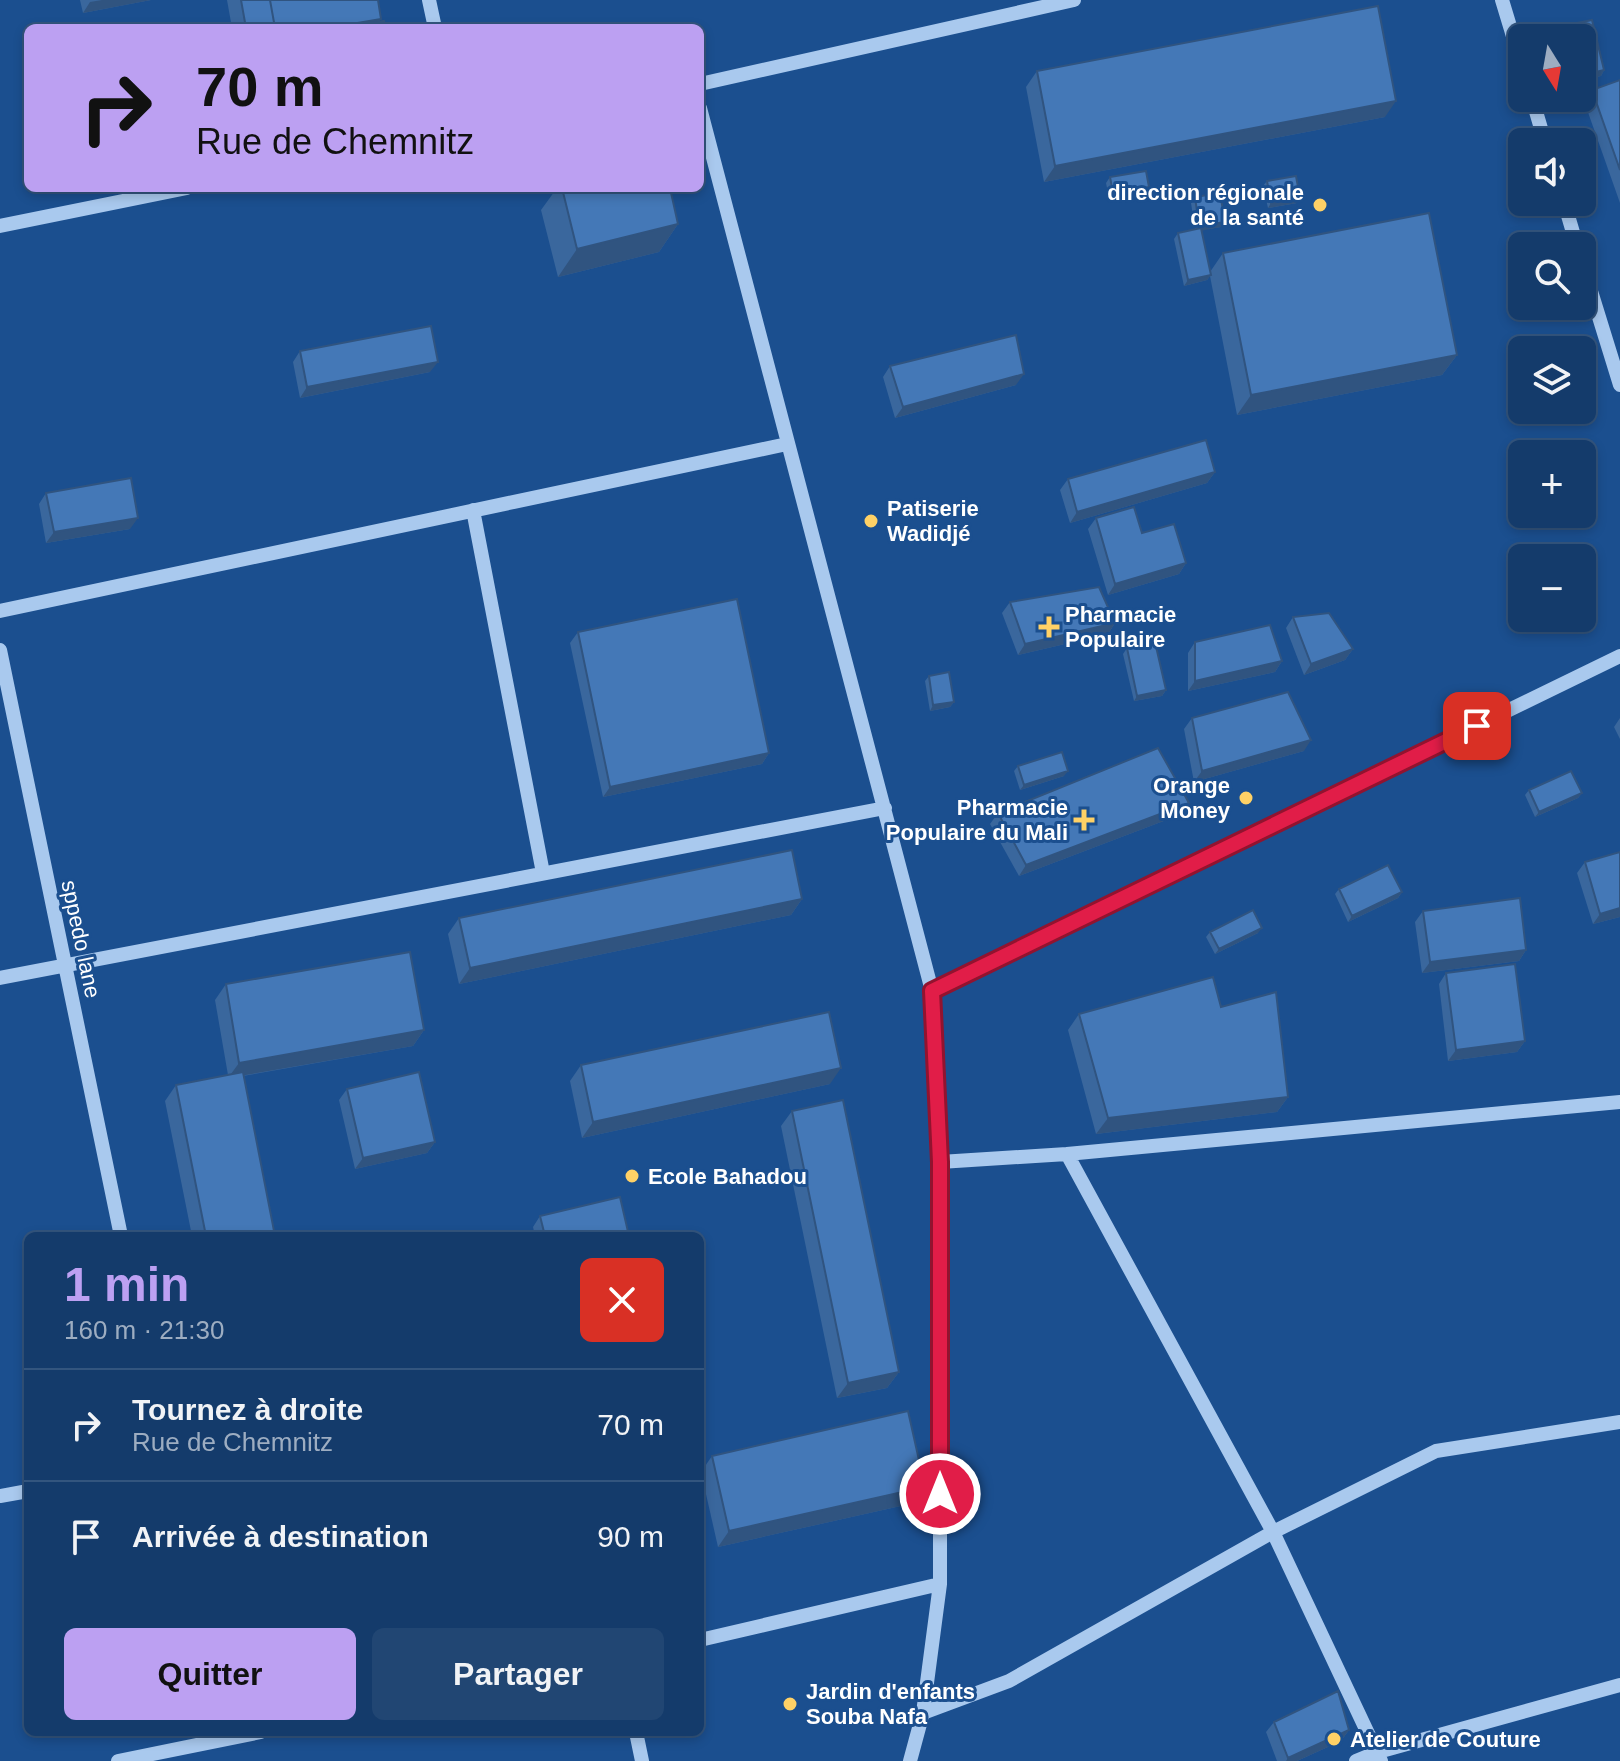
<!DOCTYPE html>
<html lang="fr">
<meta charset="utf-8">
<style>
:root{--surface:#143b6b;--page:#214673;--text:#f1f3f6;--muted:#9dadc1;--line:#33557e;--accent:#bca0f2}
body{margin:0;font-family:Helvetica,sans-serif;background:var(--page);color:var(--text);height:100vh;display:flex;flex-direction:column;font-size:30px;white-space:nowrap}
*{box-sizing:border-box;margin:0}
p{font-size:26px;color:var(--muted)}
.icon{flex:none;width:44px;height:44px;fill:none;stroke:currentColor;stroke-width:2;stroke-linecap:round;stroke-linejoin:round}
.map{position:relative;flex:1;overflow:hidden}
.side{position:absolute;left:24px;top:1232px;width:680px;height:504px;display:flex;flex-direction:column;background:var(--surface);border-radius:12px;box-shadow:0 4px 12px #0003,0 0 0 2px var(--line)}
.side>*{flex:none}
.hud{position:absolute;left:24px;top:24px;width:680px;height:168px;border-radius:12px;box-shadow:0 4px 12px #0003,0 0 0 2px var(--line);background:#bca0f2;color:#111;overflow:hidden}
.needle{width:52px;rotate:169deg}
.fabs{position:absolute;left:1508px;top:24px;display:grid;gap:16px}
.fabs a{display:grid;place-items:center;width:88px;height:88px;border-radius:12px;background:var(--surface);box-shadow:0 4px 12px #0003,0 0 0 2px var(--line);font-size:40px}
.pin{position:absolute;display:grid;place-items:center;width:68px;height:68px;color:#fff;margin:-34px;border-radius:16px;box-shadow:0 4px 12px #0006}
.me{position:absolute;width:88px;margin:-44px;rotate:0deg;stroke-linejoin:round;filter:drop-shadow(0 0 6px #0008)}
.turn{display:flex;align-items:center;gap:28px;height:168px;padding:0 40px;font-size:36px}
.turn .icon{width:104px;height:104px;stroke-width:2.5}
.turn b{display:block;font-size:56px;line-height:68px}
.round{display:grid;place-items:center;flex:none;width:84px;height:84px;border-radius:12px;background:var(--page)}
.head{display:flex;align-items:center;justify-content:space-between;height:136px;padding:0 40px}
h1{font-size:48px;font-weight:600;line-height:60px;color:var(--accent)}
.primary-button{display:flex;gap:16px;margin-top:auto;padding:16px 40px}
.primary-button a{flex:1;height:92px;border-radius:12px;background:var(--accent);color:#111;font-size:32px;font-weight:600;line-height:92px;text-align:center}
.primary-button a+a{background:var(--page);color:var(--text)}
ul{padding:0;list-style:none}
li{display:flex;align-items:center;gap:24px;height:112px;padding:0 40px;border-top:2px solid var(--line)}
li div{flex:1}
li b{display:block;font-size:30px}
li em{font-style:normal}
.map>svg:first-child{display:block}
.lines{fill:none;stroke-linecap:round;stroke-linejoin:round}
.minor{stroke:#a9c9ee;stroke-width:14}
.wall{fill:#3a679d}
.shaded-wall{fill:#305480}
.building{fill:#4478b7;stroke:#305480;stroke-width:2}
.route-casing{stroke:#92132f;stroke-width:20}
.route{stroke:#e11d48;stroke-width:14}
.poi-dot{fill:#ffd166;stroke:#1b4f8f;stroke-width:3}
.labels{text-anchor:middle;dominant-baseline:central;stroke-width:6;stroke-linejoin:round;paint-order:stroke}
.poi-label{font-size:22px;font-weight:bold;fill:#fff;stroke:#1b4f8f;text-anchor:start}
.street-label{font-size:22px;fill:#fff;stroke:#1b4f8f}
</style>
<div class="map">
<svg width="1620" height="1761" viewBox="0 0 1620 1761">
<rect width="100%" height="100%" fill="#1b4f8f"/>
<g class="lines">
<!-- minor -->
<path class="minor" d="M 429,0 L 435,28
M 1502,0 L 1522,66
M 700,84 L 1074,0
M 1532,98 L 1545,142
M 700,108 L 932,991 L 940,1162 L 940,1584 L 923,1713 L 910,1761
M 1564,202 L 1577,246
M 0,226 L 187,188
M 1582,262 L 1620,385
M 473,510 L 543,873
M 0,611 L 787,444
M 0,650 L 121,1236
M 0,978 L 885,808
M 932,991 L 1620,656
M 1067,1154 L 1620,1102
M 940,1162 L 1067,1154 L 1273,1532 L 1381,1761
M 0,1496 L 28,1491
M 700,1640 L 940,1584
M 923,1713 L 1009,1681 L 1273,1532 L 1436,1451 L 1620,1422
M 636,1732 L 642,1761
M 118,1761 L 261,1732
M 1356,1761 L 1378,1752 L 1620,1685"/>
</g>
<!-- wall -->
<path class="wall" d="M 80,0 L 151,0 L 83,13 Z
M 227,0 L 378,0 L 379,22 L 386,28 L 232,28 Z
M 1592,20 L 1604,70 L 1601,76 L 1582,80 L 1582,38 L 1570,38 L 1568,30 L 1572,24 Z
M 1037,71 L 1385,117 L 1044,182 L 1026,87 Z
M 1620,80 L 1620,203 L 1584,101 L 1592,90 Z
M 1110,177 L 1145,192 L 1109,198 L 1106,183 Z
M 1267,181 L 1300,198 L 1297,203 L 1268,208 L 1263,186 Z
M 557,188 L 562,188 L 678,224 L 659,252 L 558,277 L 541,210 Z
M 1195,197 L 1221,227 L 1201,230 L 1210,272 L 1223,253 L 1457,355 L 1442,375 L 1237,415 L 1210,276 L 1207,280 L 1184,286 L 1174,239 L 1178,233 L 1195,229 L 1191,203 Z
M 300,351 L 430,372 L 300,398 L 293,362 Z
M 890,366 L 1016,385 L 895,418 L 883,377 Z
M 1215,472 L 1207,483 L 1070,523 L 1060,490 L 1068,479 Z
M 46,493 L 130,529 L 46,543 L 39,504 Z
M 1096,518 L 1142,533 L 1186,563 L 1179,574 L 1108,595 L 1088,529 Z
M 1010,602 L 1115,623 L 1108,634 L 1018,655 L 1002,613 Z
M 1293,617 L 1353,649 L 1345,660 L 1304,675 L 1286,628 Z
M 578,632 L 769,753 L 762,764 L 603,797 L 570,643 Z
M 1195,642 L 1282,661 L 1275,672 L 1188,691 L 1188,653 Z
M 1127,648 L 1166,690 L 1162,696 L 1134,701 L 1123,654 Z
M 929,676 L 954,702 L 950,707 L 930,711 L 925,681 Z
M 1192,718 L 1304,751 L 1194,782 L 1184,729 Z
M 1620,718 L 1620,739 L 1614,727 Z
M 1018,766 L 1064,776 L 1020,790 L 1014,771 Z
M 1529,790 L 1582,793 L 1578,798 L 1535,817 L 1525,795 Z
M 1189,803 L 1182,814 L 1019,876 L 990,824 L 998,813 Z
M 1620,852 L 1620,917 L 1593,924 L 1577,873 L 1585,862 Z
M 1339,889 L 1402,892 L 1398,898 L 1348,922 L 1335,894 Z
M 802,899 L 791,915 L 459,984 L 448,934 L 459,918 Z
M 1423,911 L 1526,950 L 1519,961 L 1422,973 L 1415,922 Z
M 1210,932 L 1258,933 L 1215,954 L 1206,937 Z
M 1446,973 L 1525,1041 L 1517,1052 L 1448,1061 L 1439,984 Z
M 226,984 L 424,1030 L 413,1046 L 243,1076 L 275,1236 L 192,1236 L 165,1101 L 176,1085 L 228,1075 L 215,1000 Z
M 1221,1007 L 1288,1097 L 1277,1112 L 1096,1134 L 1068,1030 L 1079,1014 Z
M 581,1065 L 830,1084 L 582,1138 L 570,1081 Z
M 347,1089 L 435,1142 L 427,1153 L 355,1169 L 339,1100 Z
M 792,1111 L 899,1372 L 887,1388 L 837,1398 L 781,1126 Z
M 540,1216 L 629,1236 L 535,1236 L 533,1227 Z
M 712,1456 L 925,1487 L 914,1503 L 718,1547 L 701,1472 Z
M 1274,1722 L 1349,1730 L 1341,1741 L 1297,1761 L 1277,1761 L 1266,1732 Z"/>
<!-- shaded-wall -->
<path class="shaded-wall" d="M 102,0 L 151,0 L 83,13 L 90,2 Z
M 381,19 L 375,28 L 328,28 Z
M 1604,70 L 1601,76 L 1582,80 L 1584,75 Z
M 1396,101 L 1385,117 L 1044,182 L 1055,166 Z
M 1149,187 L 1145,192 L 1109,198 L 1113,193 Z
M 1300,198 L 1297,203 L 1268,208 L 1271,203 Z
M 1225,222 L 1221,227 L 1195,232 L 1199,226 Z
M 678,224 L 659,252 L 558,277 L 577,249 Z
M 1211,275 L 1207,280 L 1184,286 L 1188,280 Z
M 1457,355 L 1442,375 L 1237,415 L 1251,395 Z
M 438,362 L 430,372 L 300,398 L 307,387 Z
M 1024,374 L 1016,385 L 895,418 L 903,407 Z
M 1215,472 L 1207,483 L 1070,523 L 1077,512 Z
M 138,518 L 130,529 L 46,543 L 54,532 Z
M 1186,563 L 1179,574 L 1108,595 L 1115,584 Z
M 1115,623 L 1108,634 L 1018,655 L 1025,644 Z
M 1353,649 L 1345,660 L 1304,675 L 1311,664 Z
M 1282,661 L 1275,672 L 1188,691 L 1195,681 Z
M 1166,690 L 1162,696 L 1134,701 L 1137,696 Z
M 954,702 L 950,707 L 930,711 L 933,705 Z
M 1311,740 L 1304,751 L 1194,782 L 1202,771 Z
M 769,753 L 762,764 L 603,797 L 610,787 Z
M 1068,771 L 1064,776 L 1020,790 L 1024,785 Z
M 1582,793 L 1578,798 L 1535,817 L 1539,812 Z
M 1189,803 L 1182,814 L 1019,876 L 1026,865 Z
M 1402,892 L 1398,898 L 1348,922 L 1352,916 Z
M 802,899 L 791,915 L 459,984 L 470,968 Z
M 1620,908 L 1620,917 L 1593,924 L 1600,914 Z
M 1262,928 L 1258,933 L 1215,954 L 1219,949 Z
M 1526,950 L 1519,961 L 1422,973 L 1430,962 Z
M 424,1030 L 413,1046 L 228,1078 L 239,1063 Z
M 1525,1041 L 1517,1052 L 1448,1061 L 1456,1050 Z
M 841,1068 L 830,1084 L 582,1138 L 593,1122 Z
M 1288,1097 L 1277,1112 L 1096,1134 L 1108,1118 Z
M 435,1142 L 427,1153 L 355,1169 L 363,1158 Z
M 899,1372 L 887,1388 L 837,1398 L 848,1383 Z
M 925,1487 L 914,1503 L 718,1547 L 729,1531 Z
M 1349,1730 L 1341,1741 L 1297,1761 L 1286,1761 L 1288,1758 Z"/>
<!-- building -->
<path class="building" d="M 241,0 L 270,0 L 275,28 L 246,28 Z
M 270,0 L 378,0 L 381,19 L 328,28 L 275,28 Z
M 1378,6 L 1396,101 L 1055,166 L 1037,71 Z
M 1592,20 L 1604,70 L 1584,75 L 1582,65 L 1582,38 L 1576,38 L 1572,24 Z
M 384,21 L 386,28 L 345,28 Z
M 1620,80 L 1620,170 L 1592,90 Z
M 1146,171 L 1149,187 L 1113,193 L 1110,177 Z
M 1296,176 L 1300,198 L 1271,203 L 1267,181 Z
M 562,188 L 670,188 L 678,224 L 577,249 Z
M 1220,193 L 1225,222 L 1199,226 L 1195,197 Z
M 1429,213 L 1457,355 L 1251,395 L 1223,253 Z
M 1201,228 L 1211,275 L 1188,280 L 1178,233 Z
M 431,326 L 438,362 L 307,387 L 300,351 Z
M 1016,335 L 1024,374 L 903,407 L 890,366 Z
M 1206,440 L 1215,472 L 1077,512 L 1068,479 Z
M 131,478 L 138,518 L 54,532 L 46,493 Z
M 1134,507 L 1142,533 L 1174,524 L 1186,563 L 1115,584 L 1096,518 Z
M 1099,587 L 1115,623 L 1025,644 L 1010,602 Z
M 737,599 L 769,753 L 610,787 L 578,632 Z
M 1329,613 L 1353,649 L 1311,664 L 1293,617 Z
M 1270,625 L 1282,661 L 1195,681 L 1195,642 Z
M 1155,642 L 1166,690 L 1137,696 L 1127,648 Z
M 949,672 L 954,702 L 933,705 L 929,676 Z
M 1288,692 L 1311,740 L 1202,771 L 1192,718 Z
M 1158,748 L 1189,803 L 1026,865 L 998,813 Z
M 1062,752 L 1068,771 L 1024,785 L 1018,766 Z
M 1571,771 L 1582,793 L 1539,812 L 1529,790 Z
M 792,850 L 802,899 L 470,968 L 459,918 Z
M 1620,852 L 1620,908 L 1600,914 L 1585,862 Z
M 1388,865 L 1402,892 L 1352,916 L 1339,889 Z
M 1520,898 L 1526,950 L 1430,962 L 1423,911 Z
M 1253,910 L 1262,928 L 1219,949 L 1210,932 Z
M 410,952 L 424,1030 L 239,1063 L 226,984 Z
M 1515,964 L 1525,1041 L 1456,1050 L 1446,973 Z
M 1213,977 L 1221,1007 L 1276,992 L 1288,1097 L 1108,1118 L 1079,1014 Z
M 829,1012 L 841,1068 L 593,1122 L 581,1065 Z
M 243,1072 L 275,1236 L 206,1236 L 176,1085 Z
M 419,1072 L 435,1142 L 363,1158 L 347,1089 Z
M 843,1100 L 899,1372 L 848,1383 L 792,1111 Z
M 620,1197 L 629,1236 L 545,1236 L 540,1216 Z
M 908,1411 L 925,1487 L 729,1531 L 712,1456 Z
M 700,1492 L 705,1520 L 700,1521 Z
M 1338,1691 L 1349,1730 L 1288,1758 L 1274,1722 Z"/>
<g class="lines">
<!-- route casing -->
<g class="route-casing">
<path id="route" d="M 940,1494 L 940,1162 L 932,991 L 1477,726"/>
</g>
<!-- route -->
<use href="#route" class="route"/>
</g>
<!-- markers -->
<g class="poi-dot">
<circle cx="1320" cy="205" r="8"/>
<circle cx="871" cy="521" r="8"/>
<path d="M1045 615h8v8h8v8h-8v8h-8v-8h-8v-8h8z"/>
<circle cx="1246" cy="798" r="8"/>
<path d="M1080 808h8v8h8v8h-8v8h-8v-8h-8v-8h8z"/>
<circle cx="632" cy="1176" r="8"/>
<circle cx="790" cy="1704" r="8"/>
<circle cx="1334" cy="1739" r="8"/>
</g>
<g class="labels">
<!-- poi labels -->
<g class="poi-label">
<text x="1304" y="192" text-anchor="end">direction régionale<tspan x="1304" dy="25">de la santé</tspan></text>
<text x="887" y="508">Patiserie<tspan x="887" dy="25">Wadidjé</tspan></text>
<text x="1065" y="614">Pharmacie<tspan x="1065" dy="25">Populaire</tspan></text>
<text x="1230" y="785" text-anchor="end">Orange<tspan x="1230" dy="25">Money</tspan></text>
<text x="1068" y="807" text-anchor="end">Pharmacie<tspan x="1068" dy="25">Populaire du Mali</tspan></text>
<text x="648" y="1176">Ecole Bahadou</text>
<text x="806" y="1691">Jardin d'enfants<tspan x="806" dy="25">Souba Nafa</tspan></text>
<text x="1350" y="1739">Atelier de Couture</text>
</g>
<!-- street labels -->
<g class="street-label">
<text transform="translate(81 939) rotate(78)">sppedo lane</text>
</g>
</g>
</svg>
<div class="fabs">
<a><svg class="needle" viewBox="-14 -14 28 28"><path d="M0-13l5 13h-10z" fill="#e53935"/><path d="M0 13l5-13h-10z" fill="#9dadc1"/></svg></a>
<a><svg class="icon" aria-label="sound" viewBox="0 0 24 24"><path d="M4 9h4l5-4v14l-5-4H4zM17 9q2 3 0 6"/></svg></a>
<a><svg class="icon" aria-label="search" viewBox="0 0 24 24"><circle cx="10" cy="10" r="6"/><path d="M15 15l6 6"/></svg></a>
<a><svg class="icon" aria-label="layers" viewBox="0 0 24 24"><path d="M12 4l9 5-9 5-9-5zM3 14l9 5 9-5"/></svg></a>
<a>+</a>
<a>−</a>
</div>
<div class="pin" style="left:1477px;top:726px;background:#d93025"><svg class="icon" aria-label="arrive" viewBox="0 0 24 24"><path d="M6 21V4h12l-3 4 3 4H6"/></svg></div>
<svg class="me" style="left:940px;top:1494px" viewBox="-20 -20 40 40"><circle r="17" fill="#e11d48" stroke="#fff" stroke-width="3"/><path d="M0-11L8 9 0 5-8 9z" fill="#fff"/></svg>
<div class="hud">
<div class="turn"><svg class="icon" aria-label="right" viewBox="0 0 24 24"><path d="M7 20v-9h11M14 6l5 5-5 5"/></svg><div><b>70 m</b>Rue de Chemnitz</div></div>
</div>
<section class="side">
<div class="head"><div><h1>1 min</h1><p>160 m · 21:30</p></div><a class="round" style="background:#d93025;color:#fff"><svg class="icon" aria-label="close" viewBox="0 0 24 24"><path d="M6 6l12 12M18 6L6 18"/></svg></a></div>
<ul>
<li><svg class="icon" aria-label="right" viewBox="0 0 24 24"><path d="M7 20v-9h11M14 6l5 5-5 5"/></svg><div><b>Tournez à droite</b><p>Rue de Chemnitz</p></div><em>70 m</em></li>
<li><svg class="icon" aria-label="arrive" viewBox="0 0 24 24"><path d="M6 21V4h12l-3 4 3 4H6"/></svg><div><b>Arrivée à destination</b></div><em>90 m</em></li>
</ul>
<div class="primary-button"><a>Quitter</a><a>Partager</a></div>
</section>
</div>
